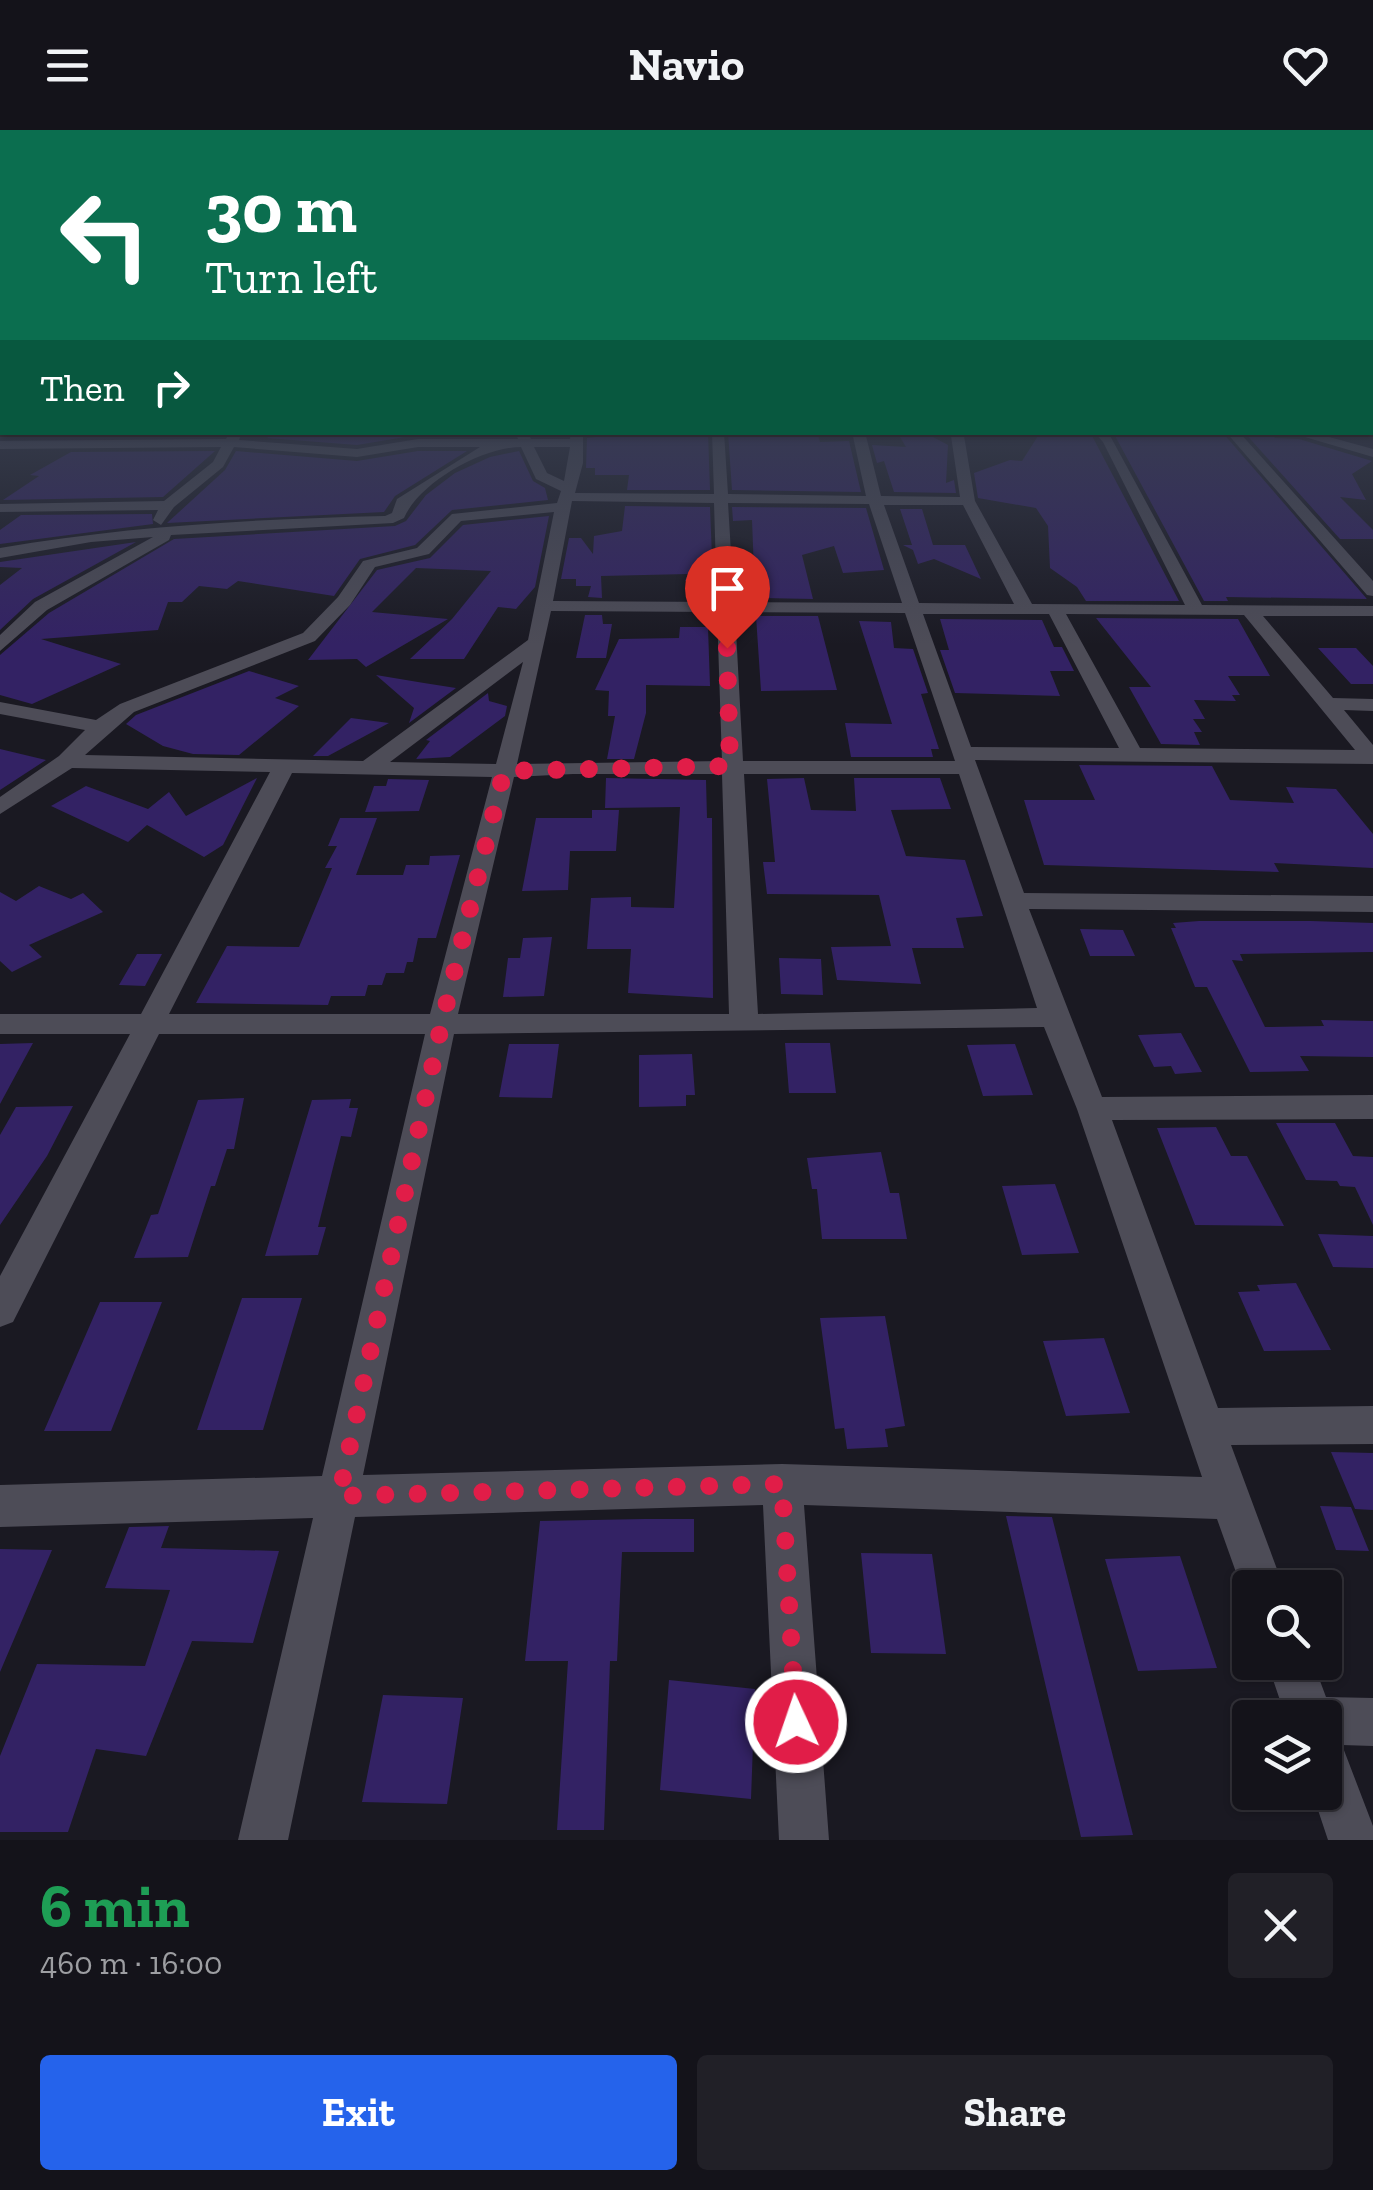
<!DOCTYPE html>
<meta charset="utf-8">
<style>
:root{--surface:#14131a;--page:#212027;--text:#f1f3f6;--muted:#9d9ea2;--line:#333239;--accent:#2563eb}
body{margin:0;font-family:"Zilla Slab",serif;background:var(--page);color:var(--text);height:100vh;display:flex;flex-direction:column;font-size:38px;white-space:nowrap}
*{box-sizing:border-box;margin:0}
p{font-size:32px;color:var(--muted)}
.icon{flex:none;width:55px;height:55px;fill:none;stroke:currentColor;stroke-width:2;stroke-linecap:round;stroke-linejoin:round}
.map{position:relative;height:1710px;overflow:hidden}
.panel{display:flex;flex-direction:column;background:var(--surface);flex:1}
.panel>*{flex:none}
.hud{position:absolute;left:0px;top:0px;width:1375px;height:305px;box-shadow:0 2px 8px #0004,0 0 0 2px var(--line);background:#0b6e4f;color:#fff;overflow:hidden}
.fabs{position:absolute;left:1232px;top:1440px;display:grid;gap:20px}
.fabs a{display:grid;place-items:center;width:110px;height:110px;border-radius:10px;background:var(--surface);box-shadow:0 2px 8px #0004,0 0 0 2px var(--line);font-size:50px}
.pin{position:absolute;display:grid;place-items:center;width:85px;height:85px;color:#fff;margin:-102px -42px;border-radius:50% 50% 50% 0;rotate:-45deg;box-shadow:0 0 10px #0007}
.pin .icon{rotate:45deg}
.me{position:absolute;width:110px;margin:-55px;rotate:357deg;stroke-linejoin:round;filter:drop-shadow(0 0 8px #0008)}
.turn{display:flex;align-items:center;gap:35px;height:210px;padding:0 40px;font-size:45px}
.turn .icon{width:130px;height:130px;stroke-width:2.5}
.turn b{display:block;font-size:70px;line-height:85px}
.then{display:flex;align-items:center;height:95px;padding:0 40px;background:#0003;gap:20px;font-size:38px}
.round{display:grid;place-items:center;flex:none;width:105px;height:105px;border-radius:10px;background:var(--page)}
.headline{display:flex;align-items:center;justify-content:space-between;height:170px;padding:0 40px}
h1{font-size:60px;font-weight:700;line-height:75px;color:#1e9e55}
.primary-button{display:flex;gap:20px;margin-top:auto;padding:20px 40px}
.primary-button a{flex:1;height:115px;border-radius:10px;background:var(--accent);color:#fff;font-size:40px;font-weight:700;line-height:115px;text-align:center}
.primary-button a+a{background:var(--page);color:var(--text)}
header{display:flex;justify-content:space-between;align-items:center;height:130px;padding:0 40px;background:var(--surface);font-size:45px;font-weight:700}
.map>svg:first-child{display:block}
.building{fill:#332264}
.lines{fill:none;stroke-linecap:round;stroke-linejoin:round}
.minor{fill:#4d4c57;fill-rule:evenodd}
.route{stroke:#e11d48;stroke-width:18;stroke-dasharray:0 32.4}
</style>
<header><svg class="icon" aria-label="menu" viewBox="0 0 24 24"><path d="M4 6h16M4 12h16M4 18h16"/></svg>Navio<svg class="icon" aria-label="heart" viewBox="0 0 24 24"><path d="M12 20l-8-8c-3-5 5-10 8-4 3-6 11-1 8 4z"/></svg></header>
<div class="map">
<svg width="1373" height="1710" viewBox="0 0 1373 1710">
<rect width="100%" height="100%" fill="#1a1922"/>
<!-- building -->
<path class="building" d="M 274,302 L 453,302 L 454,305 L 417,305 L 357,315 L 267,308 Z
M 642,302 L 708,302 L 710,360 L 627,360 L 629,345 L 595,345 L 595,338 L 586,338 L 587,308 Z
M 728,302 L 817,302 L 820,312 L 849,311 L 861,362 L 732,360 Z
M 1035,302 L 1090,302 L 1179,471 L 1086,471 L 1077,457 L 1050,438 L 1048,396 L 1036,378 L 978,368 L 974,343 L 1010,330 L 1022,331 L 1038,306 Z
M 1113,302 L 1222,302 L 1367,469 L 1226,467 L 1228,471 L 1204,471 Z
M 1244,302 L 1270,302 L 1275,308 L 1299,309 L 1372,331 L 1352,344 L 1366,370 L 1340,367 L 1373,400 L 1373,409 L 1340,409 Z
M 900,307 L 933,307 L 948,315 L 946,353 L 954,350 L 956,363 L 894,362 L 884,331 L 877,333 L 872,315 L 906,317 Z
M 215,321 L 163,367 L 3,370 L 39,346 L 30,345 L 71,322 Z
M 236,321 L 357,331 L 418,321 L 467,321 L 395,366 L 384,382 L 167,393 L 225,340 Z
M 519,321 L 533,351 L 545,358 L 548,370 L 452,380 L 415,415 L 360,429 L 334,466 L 238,451 L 227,459 L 199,456 L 182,472 L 168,472 L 158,500 L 41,509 L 121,534 L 32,574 L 0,565 L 0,525 L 49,483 L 174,409 L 395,396 L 406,391 L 426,365 L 455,343 L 490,327 Z
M 625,376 L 710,377 L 713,452 L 685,451 L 688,444 L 601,446 L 602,468 L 588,467 L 591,456 L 576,456 L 576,449 L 561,449 L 569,408 L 581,408 L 593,424 L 594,406 L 622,401 Z
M 732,377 L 866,378 L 884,440 L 843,443 L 834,416 L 802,425 L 813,469 L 755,468 L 752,390 L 733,391 Z
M 900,379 L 922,379 L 933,415 L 965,415 L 981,449 L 934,429 L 918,434 L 913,420 L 903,415 L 912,415 Z
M 152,384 L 153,394 L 0,414 L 0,400 L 21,385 Z
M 549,386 L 535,457 L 516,479 L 498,477 L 464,529 L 410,529 L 452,489 L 491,441 L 416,438 L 372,482 L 448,489 L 366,537 L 357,529 L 308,530 L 377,440 L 430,428 L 463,395 Z
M 136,412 L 33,469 L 0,500 L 0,455 L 22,438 L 0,437 L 0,432 Z
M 585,485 L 602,485 L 603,494 L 612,494 L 606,528 L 576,528 Z
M 756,486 L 818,486 L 837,560 L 761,561 Z
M 1096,488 L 1238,489 L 1270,546 L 1228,546 L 1240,565 L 1232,565 L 1236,571 L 1194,570 L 1205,589 L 1193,589 L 1202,602 L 1194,602 L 1200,615 L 1161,614 L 1129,557 L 1151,557 Z
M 940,489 L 1042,490 L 1054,517 L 1062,517 L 1074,541 L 1050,541 L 1060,566 L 955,563 L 940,520 L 949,520 Z
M 859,491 L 891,492 L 894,518 L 913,519 L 928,563 L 921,564 L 939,619 L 931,619 L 933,627 L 851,627 L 845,593 L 892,594 Z
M 680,497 L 708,497 L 710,556 L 646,555 L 646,583 L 634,629 L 607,629 L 615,586 L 608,586 L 609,561 L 595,560 L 619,509 L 679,508 Z
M 1318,518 L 1356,518 L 1373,536 L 1373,554 L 1351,554 Z
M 249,541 L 299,556 L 275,568 L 299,576 L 239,625 L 193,624 L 163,616 L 126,594 L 136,585 Z
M 376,545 L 424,553 L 456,558 L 409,593 L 414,578 Z
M 488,563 L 489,571 L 507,576 L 505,586 L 450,627 L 416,629 L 430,611 L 426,610 Z
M 351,588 L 389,593 L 328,626 L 313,626 Z
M 0,619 L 46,630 L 0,660 Z
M 1079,635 L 1212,636 L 1230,670 L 1294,673 L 1286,657 L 1336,659 L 1373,704 L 1373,738 L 1274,733 L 1279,742 L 1044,735 L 1024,670 L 1095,670 Z
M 257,648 L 223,715 L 204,727 L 147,695 L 128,712 L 51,676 L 86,656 L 148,679 L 169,662 L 186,686 Z
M 606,648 L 706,650 L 707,688 L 712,688 L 713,868 L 628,863 L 631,819 L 587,819 L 591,768 L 631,767 L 631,777 L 674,778 L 680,677 L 605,678 Z
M 804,648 L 811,680 L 856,681 L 854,648 L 940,648 L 951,679 L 891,680 L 906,726 L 965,730 L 983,786 L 956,788 L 964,818 L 912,818 L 921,854 L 837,850 L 831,817 L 891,816 L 879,765 L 767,764 L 763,732 L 775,732 L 767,649 Z
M 388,649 L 429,650 L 419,681 L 365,682 L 374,656 L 386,656 Z
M 592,680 L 619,680 L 616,721 L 570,721 L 568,760 L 522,761 L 536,688 L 592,688 Z
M 340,688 L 377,688 L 356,745 L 403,745 L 406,735 L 429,735 L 430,726 L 460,725 L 436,808 L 418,808 L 413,832 L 407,832 L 404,843 L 386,843 L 382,855 L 368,855 L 365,866 L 331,866 L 328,875 L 196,873 L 227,816 L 299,817 L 332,738 L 325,738 L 337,716 L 328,716 Z
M 39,756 L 71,769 L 83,763 L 103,782 L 29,815 L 42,827 L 12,842 L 0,831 L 0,762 L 16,771 Z
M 1311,791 L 1373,793 L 1373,822 L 1240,824 L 1243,831 L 1232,830 L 1265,897 L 1324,896 L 1321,890 L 1373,891 L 1373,927 L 1300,926 L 1309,941 L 1250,942 L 1207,857 L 1195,857 L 1171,798 L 1176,798 L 1173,793 L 1199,791 Z
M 1080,799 L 1123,800 L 1135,826 L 1090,826 Z
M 552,807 L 544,866 L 503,867 L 508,828 L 520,828 L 523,808 Z
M 137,824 L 162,824 L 145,856 L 119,855 Z
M 779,828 L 821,829 L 823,865 L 781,864 Z
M 1181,903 L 1202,942 L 1175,944 L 1171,936 L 1154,937 L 1138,905 Z
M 33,913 L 0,974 L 0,914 Z
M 785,913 L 830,913 L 836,963 L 789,963 Z
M 509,914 L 559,914 L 552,968 L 499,967 Z
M 1015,914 L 1033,965 L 983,966 L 967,915 Z
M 692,924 L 695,965 L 686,965 L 686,976 L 639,977 L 639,925 Z
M 244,968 L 234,1019 L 227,1019 L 215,1056 L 211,1056 L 188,1127 L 134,1128 L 151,1085 L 158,1084 L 198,970 Z
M 351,969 L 349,978 L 358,978 L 351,1007 L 341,1006 L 318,1097 L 326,1097 L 318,1125 L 265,1126 L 312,970 Z
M 73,976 L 47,1026 L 0,1095 L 0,1005 L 16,977 Z
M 1276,993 L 1335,993 L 1353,1026 L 1373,1027 L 1373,1095 L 1355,1057 L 1340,1056 L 1337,1051 L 1306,1050 Z
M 1216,997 L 1231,1026 L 1247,1026 L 1284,1096 L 1195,1095 L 1157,998 Z
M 881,1022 L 890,1063 L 899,1063 L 907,1109 L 822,1109 L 817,1059 L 812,1059 L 807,1028 Z
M 1055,1054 L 1079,1123 L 1022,1125 L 1002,1056 Z
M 1318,1104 L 1373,1106 L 1373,1138 L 1333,1137 Z
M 1296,1153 L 1331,1220 L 1264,1221 L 1238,1162 L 1260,1161 L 1257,1155 Z
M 242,1168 L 302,1168 L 263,1300 L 197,1300 Z
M 100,1172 L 162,1172 L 111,1301 L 44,1301 Z
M 885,1186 L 905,1296 L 885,1299 L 888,1317 L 847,1319 L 844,1298 L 835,1299 L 820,1188 Z
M 1104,1208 L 1130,1283 L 1066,1286 L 1043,1211 Z
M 1331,1322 L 1373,1323 L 1373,1380 L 1355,1379 Z
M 1320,1376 L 1351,1377 L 1369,1421 L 1336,1420 Z
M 1006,1386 L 1052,1387 L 1133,1705 L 1081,1707 Z
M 644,1389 L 694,1389 L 694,1422 L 622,1422 L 617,1531 L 610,1531 L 604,1700 L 557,1700 L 568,1531 L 525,1531 L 540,1391 Z
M 169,1396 L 161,1418 L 279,1421 L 253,1513 L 192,1511 L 146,1626 L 96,1619 L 68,1702 L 0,1702 L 0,1626 L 37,1534 L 145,1536 L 170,1460 L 105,1458 L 129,1397 Z
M 0,1419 L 52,1420 L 0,1542 Z
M 861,1423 L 932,1424 L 946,1524 L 871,1523 Z
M 1180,1426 L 1217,1538 L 1138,1541 L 1105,1429 Z
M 669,1550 L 755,1559 L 751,1669 L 660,1660 Z
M 383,1565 L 463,1568 L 447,1674 L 362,1672 Z"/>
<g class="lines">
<!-- minor -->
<path class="minor" d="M 230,302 L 242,302 L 239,310 L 357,319 L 418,309 L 518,309 L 515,302 L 528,302 L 531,309 L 570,309 L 571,302 L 583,302 L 583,333 L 575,363 L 714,364 L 712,302 L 724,302 L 728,364 L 866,366 L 852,302 L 865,302 L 881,366 L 960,367 L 951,306 L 925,302 L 985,302 L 964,306 L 975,371 L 1032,474 L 1185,475 L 1103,312 L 1094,302 L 1108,302 L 1202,475 L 1373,476 L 1373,486 L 1263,486 L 1333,568 L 1373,569 L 1373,581 L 1344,580 L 1373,615 L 1373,634 L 975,630 L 1024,763 L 1373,766 L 1373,782 L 1029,779 L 1102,967 L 1373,965 L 1373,989 L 1112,990 L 1218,1278 L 1373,1276 L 1373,1314 L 1231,1315 L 1284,1458 L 1250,1458 L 1250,1475 L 1247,1473 L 1217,1389 L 804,1375 L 829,1710 L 779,1710 L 763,1375 L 355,1387 L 288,1710 L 238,1710 L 313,1388 L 0,1397 L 0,1355 L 322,1346 L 425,904 L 159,904 L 13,1192 L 0,1197 L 0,1146 L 130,904 L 0,904 L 0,884 L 141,884 L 270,642 L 72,638 L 0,684 L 0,667 L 59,626 L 85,600 L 0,584 L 0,572 L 96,590 L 120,574 L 303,503 L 338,467 L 363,431 L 417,418 L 452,384 L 557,373 L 561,361 L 536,349 L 521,317 C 482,317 419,353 404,388 L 393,393 L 171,405 L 169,410 L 47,480 L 0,521 L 0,505 L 35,472 L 153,407 L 91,412 L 0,428 L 0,418 C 128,396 256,389 385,386 L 392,383 L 397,369 L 480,317 L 418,317 L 357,327 L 234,317 L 223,337 L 174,377 L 161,395 L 153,390 L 158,380 L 0,382 L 0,374 L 164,371 L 213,332 L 221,317 L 0,319 L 0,311 L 226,309 ZM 534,317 L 570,317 L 564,351 L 547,343 ZM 572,371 L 714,373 L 717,472 L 553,471 ZM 728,373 L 869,374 L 902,473 L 734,472 ZM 884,375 L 963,375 L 1014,474 L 919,473 ZM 554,382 L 528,510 L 363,631 L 85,625 L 134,582 L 315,511 L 350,475 L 375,437 L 429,424 L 461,391 ZM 551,481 L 717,482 L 722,631 L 517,634 ZM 735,482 L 905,483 L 955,631 L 743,631 ZM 923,484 L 1049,484 L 1119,618 L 971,617 ZM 1066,484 L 1244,485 L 1355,620 L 1140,618 ZM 523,532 L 496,634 L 390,632 ZM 292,643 L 492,647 L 430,884 L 169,884 ZM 573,644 L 722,644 L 729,884 L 458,884 L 514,647 ZM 744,644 L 959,644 L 1037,878 L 758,884 ZM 1044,897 L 1077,979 L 1202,1347 L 782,1334 L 363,1345 L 454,904 Z
M 1226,302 L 1239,302 L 1373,451 L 1373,466 L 1367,465 Z
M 1288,302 L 1311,302 L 1373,319 L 1373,327 Z
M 1267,1532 L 1313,1532 L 1326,1567 L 1373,1568 L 1373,1616 L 1342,1615 L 1373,1696 L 1373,1710 L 1328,1710 L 1312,1662 L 1325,1662 L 1325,1588 L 1286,1588 Z"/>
</g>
<!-- sky -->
<linearGradient id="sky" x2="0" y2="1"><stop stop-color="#0e0e13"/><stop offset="0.53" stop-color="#383e4f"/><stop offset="1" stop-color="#383e4f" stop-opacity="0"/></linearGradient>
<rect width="1373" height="515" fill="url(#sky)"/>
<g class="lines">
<!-- route -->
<path class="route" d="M 727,518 L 730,636 L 504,641 L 442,892 L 339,1366 L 782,1354 L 796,1592"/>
</g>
</svg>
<div class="fabs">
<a><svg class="icon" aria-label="search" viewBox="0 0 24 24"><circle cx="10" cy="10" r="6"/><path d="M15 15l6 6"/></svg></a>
<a><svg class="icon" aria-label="layers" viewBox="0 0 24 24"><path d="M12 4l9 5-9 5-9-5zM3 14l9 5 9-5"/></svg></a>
</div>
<div class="pin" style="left:727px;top:518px;background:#d93025"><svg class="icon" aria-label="arrive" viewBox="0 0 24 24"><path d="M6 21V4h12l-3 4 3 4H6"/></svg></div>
<svg class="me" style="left:796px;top:1592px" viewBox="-20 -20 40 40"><circle r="17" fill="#e11d48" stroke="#fff" stroke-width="3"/><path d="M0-11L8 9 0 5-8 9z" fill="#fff"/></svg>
<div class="hud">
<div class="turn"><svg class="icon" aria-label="left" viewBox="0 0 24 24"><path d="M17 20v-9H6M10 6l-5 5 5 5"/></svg><div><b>30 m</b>Turn left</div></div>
<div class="then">Then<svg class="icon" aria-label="right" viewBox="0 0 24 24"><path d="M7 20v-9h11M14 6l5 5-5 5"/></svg></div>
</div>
</div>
<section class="panel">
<div class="headline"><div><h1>6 min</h1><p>460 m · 16:00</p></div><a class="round"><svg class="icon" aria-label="close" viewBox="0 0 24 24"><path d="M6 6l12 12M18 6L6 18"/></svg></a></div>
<div class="primary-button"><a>Exit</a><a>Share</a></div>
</section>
